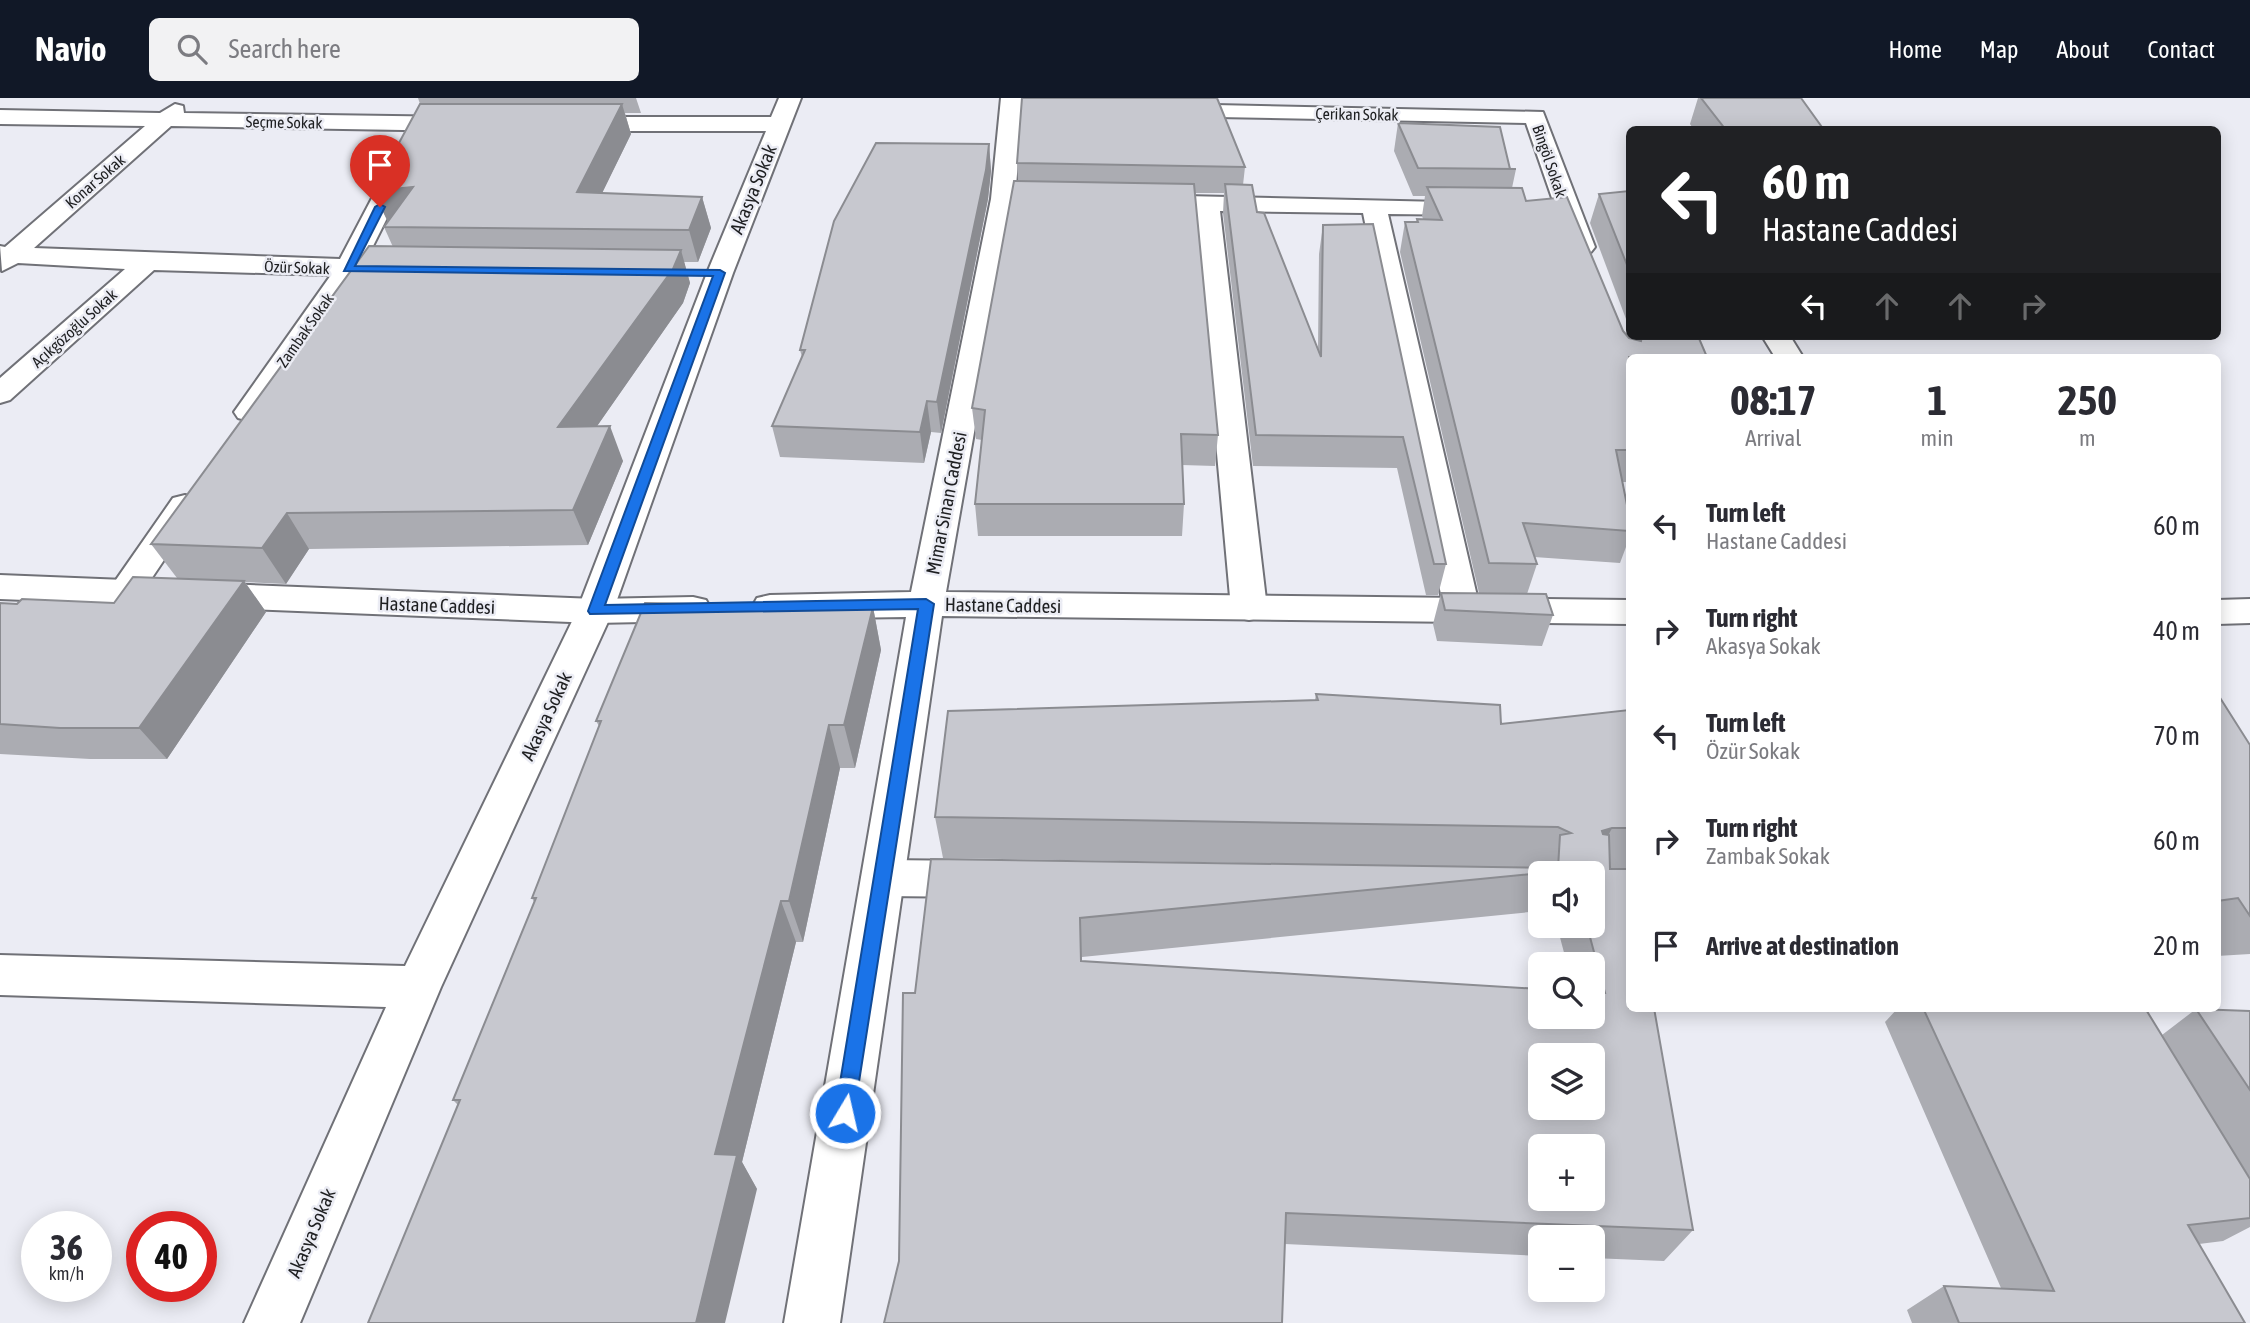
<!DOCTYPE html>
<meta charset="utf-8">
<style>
:root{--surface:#fff;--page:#f2f2f3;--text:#2b2b33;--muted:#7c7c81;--accent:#111827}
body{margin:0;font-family:"Asap Condensed",sans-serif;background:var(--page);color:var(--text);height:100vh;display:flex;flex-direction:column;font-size:26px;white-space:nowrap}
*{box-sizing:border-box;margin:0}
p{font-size:23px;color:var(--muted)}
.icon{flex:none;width:38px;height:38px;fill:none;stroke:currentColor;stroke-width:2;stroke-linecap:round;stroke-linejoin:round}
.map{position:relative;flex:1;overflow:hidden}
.drawer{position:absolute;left:1626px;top:256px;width:595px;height:658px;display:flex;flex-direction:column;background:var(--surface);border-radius:10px;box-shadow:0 4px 18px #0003}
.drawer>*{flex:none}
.banner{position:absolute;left:1626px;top:28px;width:595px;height:214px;border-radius:10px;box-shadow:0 4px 18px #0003;background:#202124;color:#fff;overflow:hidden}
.fabs{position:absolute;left:1528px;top:763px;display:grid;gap:14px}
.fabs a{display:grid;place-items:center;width:77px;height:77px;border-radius:10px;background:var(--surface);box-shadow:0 4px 18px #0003;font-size:35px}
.speed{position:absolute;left:21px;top:1113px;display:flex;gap:14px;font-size:35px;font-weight:700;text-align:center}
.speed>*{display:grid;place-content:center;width:91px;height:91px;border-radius:50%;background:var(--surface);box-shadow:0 4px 18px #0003;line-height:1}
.speed small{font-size:18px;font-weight:400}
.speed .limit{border:10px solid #d22;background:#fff;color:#111}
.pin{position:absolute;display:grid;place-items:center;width:60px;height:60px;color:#fff;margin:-72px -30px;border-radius:50% 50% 50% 0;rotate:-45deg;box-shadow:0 0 7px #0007}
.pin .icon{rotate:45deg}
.me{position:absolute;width:77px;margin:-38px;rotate:9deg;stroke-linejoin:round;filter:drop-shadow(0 0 5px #0008)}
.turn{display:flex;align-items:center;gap:24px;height:147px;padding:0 21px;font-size:32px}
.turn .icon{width:91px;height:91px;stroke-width:2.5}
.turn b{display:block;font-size:49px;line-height:60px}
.lanes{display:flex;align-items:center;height:66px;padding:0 21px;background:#0003;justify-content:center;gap:35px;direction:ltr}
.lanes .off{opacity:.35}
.eta{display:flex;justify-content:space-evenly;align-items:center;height:119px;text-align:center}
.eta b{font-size:42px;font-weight:700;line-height:49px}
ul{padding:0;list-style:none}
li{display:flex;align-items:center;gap:21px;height:105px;padding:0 21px}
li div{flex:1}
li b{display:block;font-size:26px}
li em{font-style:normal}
header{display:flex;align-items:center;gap:42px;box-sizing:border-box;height:98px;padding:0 35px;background:var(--accent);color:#fff}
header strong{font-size:33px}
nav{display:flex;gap:38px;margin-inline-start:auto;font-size:24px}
.search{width:490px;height:63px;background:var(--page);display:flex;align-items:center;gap:18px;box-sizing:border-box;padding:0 24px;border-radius:10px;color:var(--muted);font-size:26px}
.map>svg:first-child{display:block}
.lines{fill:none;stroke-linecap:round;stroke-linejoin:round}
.minor-casing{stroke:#707177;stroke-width:4}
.tertiary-casing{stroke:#707177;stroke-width:4}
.minor{fill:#fff;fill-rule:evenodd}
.tertiary{fill:#fff;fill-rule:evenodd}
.wall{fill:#abacb2;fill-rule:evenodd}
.shaded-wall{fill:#8b8c91}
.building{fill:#c7c8cf;stroke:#8b8c91;stroke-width:2;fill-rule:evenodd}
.route{fill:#1a73e8;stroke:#114b97;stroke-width:2}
.labels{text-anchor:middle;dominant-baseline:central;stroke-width:5;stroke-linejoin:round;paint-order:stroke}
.far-street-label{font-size:16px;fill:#1e1f21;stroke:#ebecf4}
.street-label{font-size:19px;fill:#1e1f21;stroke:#ebecf4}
</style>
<header>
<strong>Navio</strong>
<div class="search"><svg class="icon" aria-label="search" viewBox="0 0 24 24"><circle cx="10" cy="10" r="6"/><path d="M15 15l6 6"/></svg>Search here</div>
<nav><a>Home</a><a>Map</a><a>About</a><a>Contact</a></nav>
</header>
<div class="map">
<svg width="2250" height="1225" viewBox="0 0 2250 1225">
<rect width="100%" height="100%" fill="#ebecf4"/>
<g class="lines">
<!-- minor casing -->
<g class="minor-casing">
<path id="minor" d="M 779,0 L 801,0 L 733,175 L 613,513 L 441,889 L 300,1225 L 244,1225 L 386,909 L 0,897 L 0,857 L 405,868 L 577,513 L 707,175 L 766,33 L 575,33 L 564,26 L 575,19 L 771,19 Z
M 175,6 L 183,8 L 184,15 L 462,19 L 473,26 L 462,33 L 171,28 L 34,150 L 340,161 L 392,62 L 396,57 L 412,57 L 416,62 L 366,162 L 412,165 L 416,171 L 412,177 L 357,178 L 260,320 L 249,323 L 238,320 L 234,314 L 331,177 L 154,172 L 10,302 L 0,305 L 0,280 L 125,171 L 18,165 L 2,173 L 0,148 L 5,149 L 145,28 L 0,26 L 0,12 L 160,15 Z
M 1170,6 L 1543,14 L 1595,149 L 1591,154 L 1573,154 L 1569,149 L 1526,25 L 1162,18 L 1159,13 Z
M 1142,97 L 1486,105 L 1489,110 L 1486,115 L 1477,117 L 1388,116 L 1480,511 L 1475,520 L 1462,523 L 1449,520 L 1444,511 L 1363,115 L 1220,113 L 1267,510 L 1262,519 L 1249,522 L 1236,519 L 1231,510 L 1195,112 L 1133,109 L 1130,104 L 1133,99 Z
M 1762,238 L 1790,238 L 1803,259 L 1775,259 Z
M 185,397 L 197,400 L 201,407 L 135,505 L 123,509 L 111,505 L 105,497 L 111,489 L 173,400 Z
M 883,762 L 981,763 L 996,768 L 1003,781 L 996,794 L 981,799 L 883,798 L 868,793 L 861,780 L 868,767 Z"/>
</g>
<!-- tertiary casing -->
<g class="tertiary-casing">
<path id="tertiary" d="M 1001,0 L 1023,0 L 1015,101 L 946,494 L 1629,502 L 1629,526 L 942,518 L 840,1225 L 784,1225 L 906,519 L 770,521 L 757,518 L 752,509 L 757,500 L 770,497 L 911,494 L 991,101 Z
M 0,477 L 595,501 L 693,499 L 706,502 L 711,511 L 706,520 L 693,523 L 595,525 L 0,501 Z
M 2250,501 L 2250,525 L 2217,526 L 2217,502 Z"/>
</g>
<!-- minor -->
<use href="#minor" class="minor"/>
<!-- tertiary -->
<use href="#tertiary" class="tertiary"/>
</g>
<!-- wall -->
<path class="wall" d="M 418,0 L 636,0 L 641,15 L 625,15 L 631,36 L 602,95 L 702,99 L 711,130 L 698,164 L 684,164 L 690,185 L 683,205 L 597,328 L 623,363 L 588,447 L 309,451 L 286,486 L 245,484 L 266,514 L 167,661 L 90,661 L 0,656 L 0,505 L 114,505 L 177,480 L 151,446 L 393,149 L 384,129 L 388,124 L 373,93 L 420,6 Z
M 1698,0 L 1801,0 L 1824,32 L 1694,32 L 1690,26 Z
M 1398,25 L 1510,71 L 1516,71 L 1512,90 L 1526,103 L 1629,240 L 1637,242 L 1636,238 L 1698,238 L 1629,259 L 1629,384 L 1622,384 L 1629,417 L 1629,441 L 1620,465 L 1534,459 L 1537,466 L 1527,496 L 1553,517 L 1542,548 L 1437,543 L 1433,526 L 1441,495 L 1479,495 L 1400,154 L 1405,124 L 1416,124 L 1417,121 L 1423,121 L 1422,118 L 1425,98 L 1413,98 L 1394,53 Z
M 989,46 L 991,73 L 988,101 L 941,335 L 931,334 L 924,365 L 780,359 L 772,328 L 802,259 L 800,252 Z
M 1017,65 L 1245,69 L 1243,87 L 1318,250 L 1319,156 L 1323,127 L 1373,126 L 1446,466 L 1438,497 L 1426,497 L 1397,370 L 1253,368 L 1223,115 L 1224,95 L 1195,95 L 1218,337 L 1215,368 L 1182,367 L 1184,406 L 1182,438 L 978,438 L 975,406 L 982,342 L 976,341 L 972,310 L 1018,83 Z
M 1629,93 L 1629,229 L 1590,125 L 1599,96 Z
M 873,509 L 881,552 L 855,670 L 840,670 L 803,844 L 796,844 L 742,1064 L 757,1091 L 458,1007 L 453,1002 L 534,804 L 532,800 L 599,628 L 596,623 Z
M 2217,595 L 2250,647 L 2250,856 L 2217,858 Z
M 1316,596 L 1501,626 L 1629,612 L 1629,910 L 1693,1132 L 1664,1163 L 1592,1160 L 1592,1139 L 1540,1139 L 1540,1158 L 1285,1146 L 899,1163 L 915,895 L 931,761 L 1542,770 L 943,760 L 935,719 L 1315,602 ZM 1540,775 L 1592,775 L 1592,828 L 1557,828 L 1567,866 L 1592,866 L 1592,919 L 1082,864 L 1082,859 L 1540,813 Z
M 1898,910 L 2145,910 L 2162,937 L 2196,911 L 2250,913 L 2250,1080 L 2225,1040 L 2250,1081 L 2250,1129 L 2223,1143 L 2199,1146 L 2245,1225 L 1912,1225 L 1907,1212 L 1944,1188 L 2001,1190 L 1885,924 Z"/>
<!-- shaded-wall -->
<path class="shaded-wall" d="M 622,6 L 631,36 L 587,126 L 577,94 Z
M 989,46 L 991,73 L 988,101 L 941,335 L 937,304 Z
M 413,89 L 388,124 L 373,93 Z
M 702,99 L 711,130 L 698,164 L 689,132 Z
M 681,152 L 690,185 L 683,205 L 572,364 L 558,329 Z
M 927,303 L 931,334 L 924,365 L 920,334 Z
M 610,328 L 623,363 L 588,447 L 573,412 Z
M 287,415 L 309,451 L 286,486 L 262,450 Z
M 244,483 L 266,514 L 167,661 L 139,630 Z
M 873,509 L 881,552 L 855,670 L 844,627 Z
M 829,627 L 840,670 L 803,844 L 789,803 Z
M 1612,730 L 1592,770 L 1602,733 Z
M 781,803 L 796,844 L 742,1064 L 757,1091 L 725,1225 L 696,1225 L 715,1056 Z"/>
<!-- building -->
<path class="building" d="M 1022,0 L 1217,0 L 1245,69 L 1017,65 Z
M 1701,0 L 1801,0 L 1824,32 L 1726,32 Z
M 420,6 L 622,6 L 577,94 L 702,99 L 689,132 L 384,129 L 413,89 L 373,93 Z
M 1398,25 L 1500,29 L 1510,71 L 1516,71 L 1418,70 Z
M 876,45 L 989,46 L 986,72 L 937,304 L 927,303 L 920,334 L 772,328 L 805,252 L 800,252 L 834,123 Z
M 1014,83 L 1194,86 L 1218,337 L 1181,336 L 1184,406 L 975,406 L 985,312 L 972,310 Z
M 1225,86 L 1252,87 L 1257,114 L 1264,115 L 1321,259 L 1323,127 L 1373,126 L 1446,466 L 1434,466 L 1403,339 L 1256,337 Z
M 1427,89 L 1522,90 L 1526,103 L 1567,99 L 1623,233 L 1629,240 L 1641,243 L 1642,238 L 1698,238 L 1707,259 L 1629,259 L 1629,352 L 1616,352 L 1629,417 L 1629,433 L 1523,425 L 1537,466 L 1489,465 L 1405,124 L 1418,124 L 1417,121 L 1442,122 Z
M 1629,93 L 1629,172 L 1599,96 Z
M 369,148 L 681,152 L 673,171 L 558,329 L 610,328 L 573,412 L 287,415 L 262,450 L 151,446 Z
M 133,479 L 244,483 L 139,630 L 60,630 L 0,626 L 0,505 L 17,506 L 22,501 L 114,505 Z
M 1441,495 L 1546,496 L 1553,517 L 1445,512 Z
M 645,505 L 873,509 L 844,627 L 829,627 L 789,803 L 781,803 L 715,1056 L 737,1057 L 696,1225 L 368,1225 L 460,1002 L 453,1002 L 536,800 L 532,800 L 601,623 L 596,623 Z
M 2217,595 L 2250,647 L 2250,818 L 2238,800 L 2217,803 Z
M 1316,596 L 1500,607 L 1501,626 L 1629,612 L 1629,730 L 1612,730 L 1602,733 L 1603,736 L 1609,737 L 1610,771 L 1629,771 L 1629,910 L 1654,910 L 1693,1132 L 1286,1115 L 1282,1225 L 884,1225 L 899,1163 L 903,895 L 915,895 L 931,761 L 1558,770 L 1560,737 L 1571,735 L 1558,729 L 935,719 L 948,613 L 1318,602 ZM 1572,772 L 1573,775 L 1592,775 L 1592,828 L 1587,828 L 1605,895 L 1592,894 L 1592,919 L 1540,919 L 1540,891 L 1081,863 L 1080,820 ZM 1540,957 L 1592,957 L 1592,1010 L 1540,1010 ZM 1540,1048 L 1592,1048 L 1592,1101 L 1540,1101 Z
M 1923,910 L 2145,910 L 2250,1081 L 2250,1120 L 2188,1127 L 2245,1225 L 1959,1225 L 1944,1188 L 2054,1193 Z
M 2196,911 L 2250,913 L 2250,992 Z"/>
<!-- route -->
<path class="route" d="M 380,106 L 385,109 L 355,168 L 720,172 L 725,175 L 605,507 L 926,501 L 934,506 L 853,1022 L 845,1025 L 838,1022 L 835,1015 L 918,511 L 590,516 L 588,513 L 713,178 L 344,173 L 375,109 Z"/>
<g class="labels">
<!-- far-street labels -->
<g class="far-street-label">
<text transform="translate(1357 16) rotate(1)">Çerikan Sokak</text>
<text transform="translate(284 24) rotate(1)">Seçme Sokak</text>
<text transform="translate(1550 63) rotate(71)">Bingöl Sokak</text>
<text transform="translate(95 83) rotate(-41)">Konar Sokak</text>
<text transform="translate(297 169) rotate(2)">Özür Sokak</text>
<text transform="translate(74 230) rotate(-42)">Açıkgözoğlu Sokak</text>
<text transform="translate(305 232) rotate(-55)">Zambak Sokak</text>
</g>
<!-- street labels -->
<g class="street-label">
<text transform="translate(753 91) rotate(-68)">Akasya Sokak</text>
<text transform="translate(946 405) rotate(-79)">Mimar Sinan Caddesi</text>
<text transform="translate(437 507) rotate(2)">Hastane Caddesi</text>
<text transform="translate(1003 507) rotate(1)">Hastane Caddesi</text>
<text transform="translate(546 618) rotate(-65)">Akasya Sokak</text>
<text transform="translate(311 1135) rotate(-67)">Akasya Sokak</text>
</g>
</g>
</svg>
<div class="fabs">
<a><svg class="icon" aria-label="sound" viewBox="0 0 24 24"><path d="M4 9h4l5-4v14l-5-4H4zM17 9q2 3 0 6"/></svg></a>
<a><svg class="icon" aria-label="search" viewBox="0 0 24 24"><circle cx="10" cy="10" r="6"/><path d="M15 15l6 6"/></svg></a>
<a><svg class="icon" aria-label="layers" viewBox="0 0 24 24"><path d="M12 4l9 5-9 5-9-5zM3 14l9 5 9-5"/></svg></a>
<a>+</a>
<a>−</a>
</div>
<div class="speed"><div>36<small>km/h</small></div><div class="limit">40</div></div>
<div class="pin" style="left:380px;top:109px;background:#d93025"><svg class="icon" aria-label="arrive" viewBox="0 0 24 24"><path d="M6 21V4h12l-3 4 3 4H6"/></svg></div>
<svg class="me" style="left:845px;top:1015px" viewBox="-20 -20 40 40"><circle r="17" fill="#1a73e8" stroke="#fff" stroke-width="3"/><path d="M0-11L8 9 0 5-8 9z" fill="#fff"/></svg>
<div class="banner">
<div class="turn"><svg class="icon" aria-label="left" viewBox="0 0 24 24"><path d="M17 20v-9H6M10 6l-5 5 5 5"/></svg><div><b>60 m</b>Hastane Caddesi</div></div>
<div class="lanes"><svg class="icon" aria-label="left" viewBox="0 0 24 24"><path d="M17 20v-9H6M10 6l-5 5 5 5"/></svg><svg class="icon off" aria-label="ahead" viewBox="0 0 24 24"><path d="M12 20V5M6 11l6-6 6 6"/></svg><svg class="icon off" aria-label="ahead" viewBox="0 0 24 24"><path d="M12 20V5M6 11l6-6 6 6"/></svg><svg class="icon off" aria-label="right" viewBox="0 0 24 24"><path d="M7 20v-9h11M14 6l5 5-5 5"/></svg></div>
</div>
<section class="drawer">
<div class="eta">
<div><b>08:17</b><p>Arrival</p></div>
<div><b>1</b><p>min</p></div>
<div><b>250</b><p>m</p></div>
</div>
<ul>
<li><svg class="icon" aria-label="left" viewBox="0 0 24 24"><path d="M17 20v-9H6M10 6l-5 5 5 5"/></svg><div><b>Turn left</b><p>Hastane Caddesi</p></div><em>60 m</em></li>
<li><svg class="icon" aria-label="right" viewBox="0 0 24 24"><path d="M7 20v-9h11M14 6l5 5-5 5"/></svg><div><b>Turn right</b><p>Akasya Sokak</p></div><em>40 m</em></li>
<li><svg class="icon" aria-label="left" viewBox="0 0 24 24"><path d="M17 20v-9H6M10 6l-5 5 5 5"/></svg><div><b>Turn left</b><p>Özür Sokak</p></div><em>70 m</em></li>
<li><svg class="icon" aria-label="right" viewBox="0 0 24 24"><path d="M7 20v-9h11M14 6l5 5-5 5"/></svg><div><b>Turn right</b><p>Zambak Sokak</p></div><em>60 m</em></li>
<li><svg class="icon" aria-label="arrive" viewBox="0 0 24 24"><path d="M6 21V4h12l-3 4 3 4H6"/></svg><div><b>Arrive at destination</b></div><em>20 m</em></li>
</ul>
</section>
</div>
